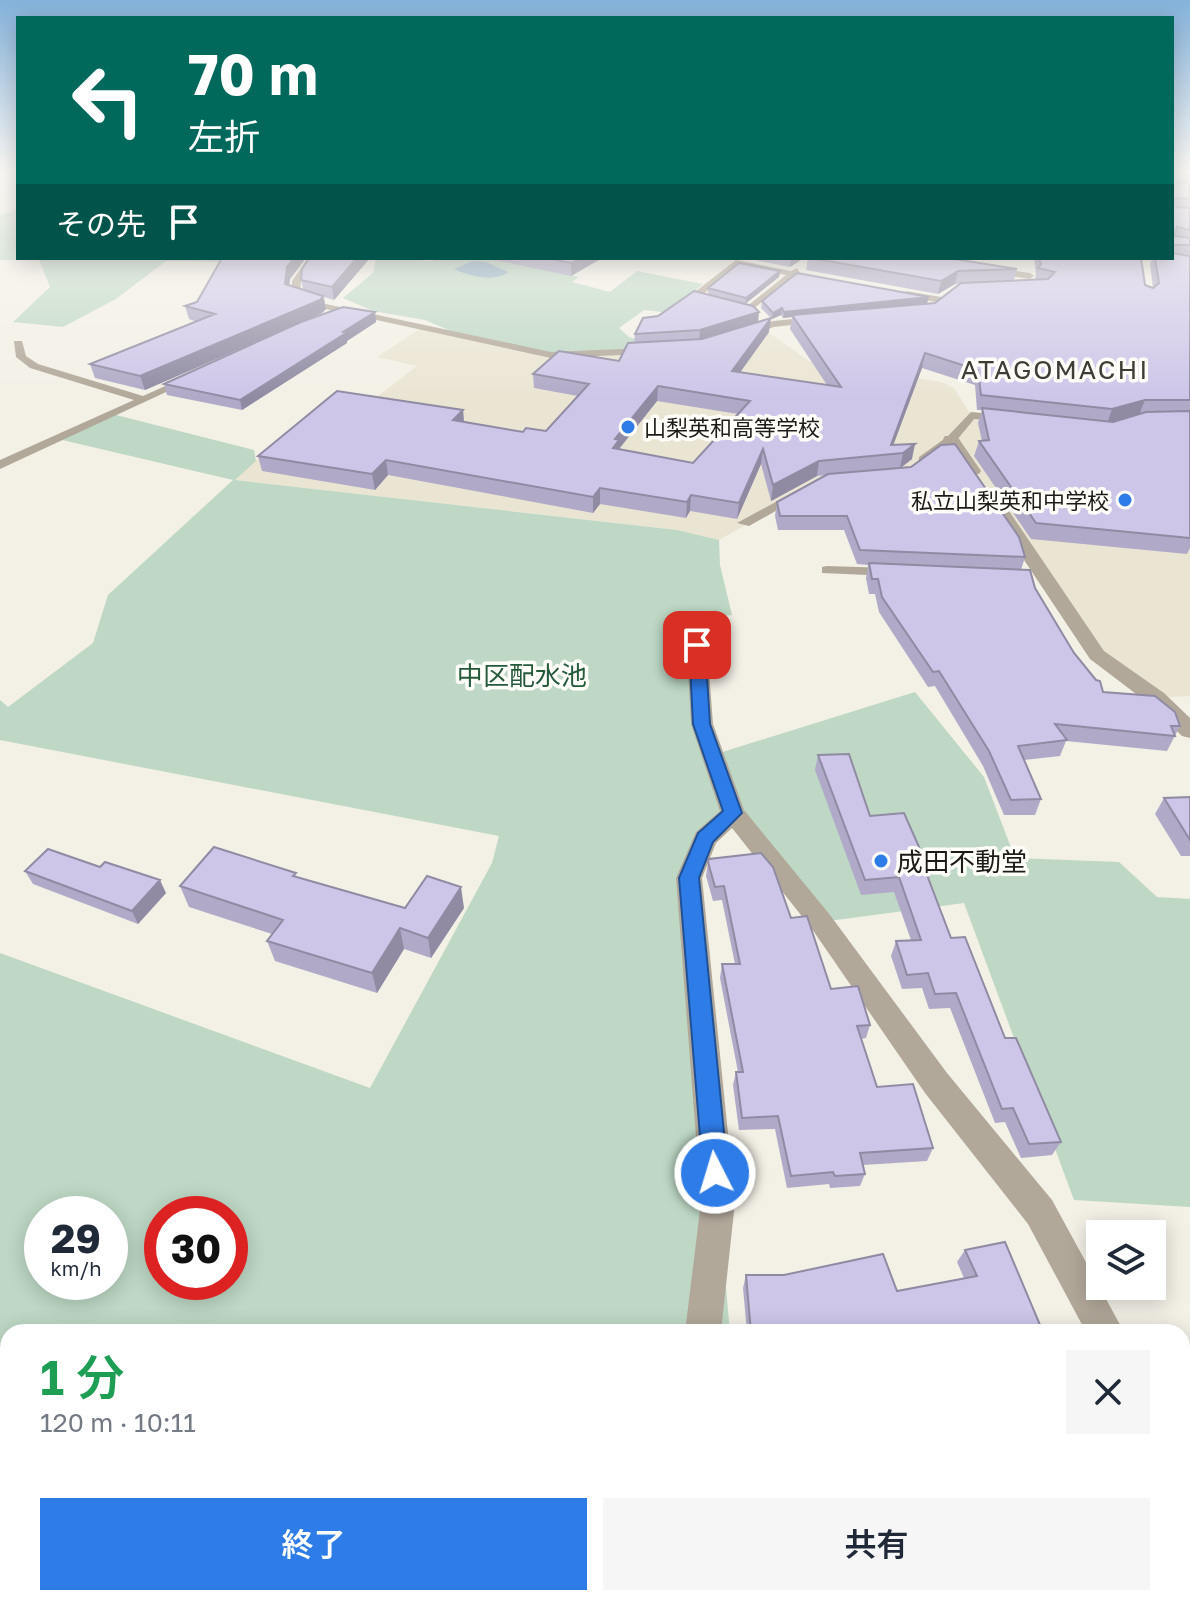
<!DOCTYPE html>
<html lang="ja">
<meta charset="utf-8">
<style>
:root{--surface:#fff;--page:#f6f6f7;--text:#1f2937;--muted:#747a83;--accent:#2e7ce8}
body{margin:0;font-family:"Golos Text","Noto Sans JP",sans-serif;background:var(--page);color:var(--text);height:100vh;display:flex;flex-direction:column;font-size:30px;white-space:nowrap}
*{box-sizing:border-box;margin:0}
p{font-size:26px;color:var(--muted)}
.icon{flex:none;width:44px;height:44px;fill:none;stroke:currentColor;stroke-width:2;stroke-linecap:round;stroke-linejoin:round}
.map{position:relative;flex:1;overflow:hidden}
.details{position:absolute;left:0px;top:1324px;width:1190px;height:282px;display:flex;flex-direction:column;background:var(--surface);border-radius:24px 24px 0 0;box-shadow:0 4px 20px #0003}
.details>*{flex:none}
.banner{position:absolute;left:16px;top:16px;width:1158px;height:244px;border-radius:0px;box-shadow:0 4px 20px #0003;background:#00695c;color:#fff;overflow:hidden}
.controls{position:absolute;left:1086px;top:1220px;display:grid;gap:16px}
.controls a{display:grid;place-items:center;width:80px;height:80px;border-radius:0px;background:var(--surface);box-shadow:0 4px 20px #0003;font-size:40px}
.speed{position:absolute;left:24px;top:1196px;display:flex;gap:16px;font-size:40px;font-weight:700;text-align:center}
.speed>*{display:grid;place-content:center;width:104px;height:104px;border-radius:50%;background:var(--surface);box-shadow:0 4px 20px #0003;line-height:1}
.speed small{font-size:20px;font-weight:400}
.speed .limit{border:12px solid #d22;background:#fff;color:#111}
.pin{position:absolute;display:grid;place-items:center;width:68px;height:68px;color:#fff;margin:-34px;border-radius:16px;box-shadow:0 4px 12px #0006}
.me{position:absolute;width:88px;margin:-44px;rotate:355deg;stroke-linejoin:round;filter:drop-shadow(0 0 6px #0008)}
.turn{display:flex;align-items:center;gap:28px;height:168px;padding:0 40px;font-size:36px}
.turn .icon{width:104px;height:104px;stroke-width:2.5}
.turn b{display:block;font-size:56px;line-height:68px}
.then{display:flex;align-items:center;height:76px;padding:0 40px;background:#0003;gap:16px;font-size:30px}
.round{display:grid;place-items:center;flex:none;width:84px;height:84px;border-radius:0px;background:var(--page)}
.summary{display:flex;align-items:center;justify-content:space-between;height:136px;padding:0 40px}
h1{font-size:48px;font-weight:600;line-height:60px;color:#1e9e55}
.cta{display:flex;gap:16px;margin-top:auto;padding:16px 40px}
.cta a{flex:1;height:92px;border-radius:0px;background:var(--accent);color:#fff;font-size:32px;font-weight:600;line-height:92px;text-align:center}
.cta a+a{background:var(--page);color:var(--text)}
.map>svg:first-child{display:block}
.built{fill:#eae5d3}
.green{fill:#bed8c5;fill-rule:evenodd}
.water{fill:#8fb0c7}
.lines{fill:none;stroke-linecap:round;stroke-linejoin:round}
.service{fill:#b2a89a;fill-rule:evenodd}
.minor{fill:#b2a89a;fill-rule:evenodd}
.wall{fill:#b0aac8;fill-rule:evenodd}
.shaded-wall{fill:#908ba3}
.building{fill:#cdc6e9;stroke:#908ba3;stroke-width:2;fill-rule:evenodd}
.route{fill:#2e7ce8;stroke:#1e5197;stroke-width:2}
.poi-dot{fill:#2e7ce8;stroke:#fffef9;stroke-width:3}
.labels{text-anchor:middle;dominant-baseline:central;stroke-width:7;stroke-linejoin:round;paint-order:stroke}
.far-poi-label{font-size:22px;fill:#1d1b18;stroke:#fffef9;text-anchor:start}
.far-quarter-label{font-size:26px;letter-spacing:2px;fill:#3e3c34;stroke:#fffef9}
.park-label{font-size:26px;fill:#245a3a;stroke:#fffef9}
.poi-label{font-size:26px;fill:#1d1b18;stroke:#fffef9;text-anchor:start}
</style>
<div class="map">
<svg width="1190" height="1605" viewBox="0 0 1190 1605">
<rect width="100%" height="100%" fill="#f3f0e6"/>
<!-- built -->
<path class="built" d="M 423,327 L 551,355 L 761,327 L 809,361 L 942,382 L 954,388 L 971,415 L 1190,420 L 1190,696 L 1156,698 L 1097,655 L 951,439 L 904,474 L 822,482 L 719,540 L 677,530 L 233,480 L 336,392 L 377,397 L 417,366 L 377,357 Z"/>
<!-- green -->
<path class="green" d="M 18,209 L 18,258 L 305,258 L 302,263 L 166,261 L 116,299 L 63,327 L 13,322 L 50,287 L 39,260 L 0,260 L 0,215 Z
M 376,258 L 436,261 L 443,258 L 519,258 L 511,263 L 579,277 L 572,282 L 610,292 L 637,271 L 703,284 L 670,313 L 644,310 L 619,328 L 629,337 L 663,347 L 551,355 L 451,331 L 425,320 L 373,311 L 343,298 L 373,273 Z
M 112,414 L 254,450 L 256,461 L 235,480 L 677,530 L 719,540 L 720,565 L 732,615 L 696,618 L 713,755 L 915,692 L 984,777 L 1015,858 L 1119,862 L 1157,897 L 1190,899 L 1190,1207 L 1074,1200 L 964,903 L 821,922 L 733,814 L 689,878 L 730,1332 L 8,1332 L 8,1598 L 1063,1598 L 1067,1605 L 0,1605 L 0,953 L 370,1088 L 492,863 L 499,836 L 0,740 L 0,700 L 8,707 L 93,643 L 108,595 L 233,480 L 58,439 ZM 42,1214 L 110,1214 L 110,1282 L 42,1282 ZM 162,1214 L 230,1214 L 230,1282 L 162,1282 Z"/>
<!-- water -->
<path class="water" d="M 473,261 L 486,262 L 508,272 C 493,283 470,276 454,269 Z"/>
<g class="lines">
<!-- service -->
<path class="service" d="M 308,258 L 316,258 L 301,281 L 300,295 L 326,304 L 551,352 L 645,348 L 650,351 L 645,354 L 551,358 L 321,308 L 291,297 L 292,281 Z
M 736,260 L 791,271 L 797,268 L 800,273 L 822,279 L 818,282 L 795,277 L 749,312 L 744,309 L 746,307 L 786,275 L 738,266 L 701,296 L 713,298 L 713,302 L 691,299 L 691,295 Z
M 993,268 L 1030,273 L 1034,276 L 1030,279 L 990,273 Z
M 906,291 L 941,297 L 946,300 L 941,303 L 903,296 Z
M 813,317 L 816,318 L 816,322 L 774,327 L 749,335 L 744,332 L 773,321 Z
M 14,341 L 22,341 L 26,356 L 38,364 L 143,396 L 183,378 L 192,380 L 0,469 L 0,460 L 134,400 L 30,368 L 16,357 Z
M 971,412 L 1003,415 L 1009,418 L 1003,421 L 974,419 C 962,434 940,464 919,463 L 919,457 L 947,437 Z
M 794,492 L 804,495 L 749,526 L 737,523 Z
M 827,566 L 891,568 L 898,572 L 891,576 L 822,573 L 822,567 Z"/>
<!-- minor -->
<path class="minor" d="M 945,436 L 957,436 L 981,471 L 979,474 L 967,474 L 943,439 Z
M 1003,510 L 1009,511 L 1104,651 L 1164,693 L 1190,718 L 1190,738 L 1182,736 L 1148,703 L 1090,659 L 994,515 Z
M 695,612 L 705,618 L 713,724 L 744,810 L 830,915 L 947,1073 L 1052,1200 L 1124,1332 L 1086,1332 L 1028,1224 L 925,1093 L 812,929 L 732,828 L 716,843 L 702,878 L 735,1202 L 721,1332 L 685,1332 L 701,1202 L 676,878 L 696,832 L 720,811 L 691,724 L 685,618 Z
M 1182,1534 L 1190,1538 L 1190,1605 L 1175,1598 L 1182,1598 Z"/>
</g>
<!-- wall -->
<path class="wall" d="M 1172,173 L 1190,173 L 1190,548 L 1187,554 L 1031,539 L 974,456 L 979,441 L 982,441 L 978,423 L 982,410 L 977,410 L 975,385 L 922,368 L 893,445 L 912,459 L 901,468 L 1025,557 L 1021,570 L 1035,588 L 1074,653 L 1103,692 L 1180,726 L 1167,751 L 1066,741 L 1060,756 L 1024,760 L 1041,799 L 1035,815 L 1004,815 L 983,766 L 935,686 L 928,687 L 879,612 L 875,594 L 869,594 L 866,578 L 868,565 L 857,564 L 844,530 L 778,530 L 775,516 L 777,502 L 827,475 L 817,476 L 771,501 L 761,464 L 737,519 L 690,511 L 686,518 L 600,504 L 593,513 L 388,475 L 375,490 L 262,471 L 258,456 L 463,410 L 464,422 L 523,432 L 546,431 L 578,396 L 534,388 L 533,374 L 619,361 L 634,343 L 635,334 L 658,316 L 708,294 L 708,288 L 780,271 L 779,277 L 745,304 L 758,322 L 769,332 L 740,372 L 827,385 L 790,329 L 792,317 L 783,318 L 781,315 L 772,319 L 761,308 L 762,301 L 929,297 L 927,303 L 935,303 L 960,284 L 955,284 L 938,294 L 806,270 L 808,258 L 963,258 L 962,260 L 1017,269 L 1014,280 L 1035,279 L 1036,274 L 1034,258 L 1141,258 L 1145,285 L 1153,288 L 1150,264 L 1152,258 L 1172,258 ZM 657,401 L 738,414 L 693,463 L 619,449 Z
M 222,258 L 306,258 L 290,279 L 289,285 L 303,289 L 301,280 L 370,258 L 334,300 L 324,297 L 326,309 L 322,313 L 306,320 L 375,312 L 376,322 L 347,341 L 347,343 L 242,410 L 167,395 L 164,384 L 277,333 L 145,390 L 95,378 L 90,364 L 197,322 L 189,319 L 185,306 L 197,302 Z
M 421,258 L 443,258 L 436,261 Z
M 485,258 L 602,258 L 571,276 Z
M 745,258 L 804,258 L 790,267 Z
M 818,755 L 870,816 L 931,874 L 929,879 L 951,938 L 1061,1142 L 1052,1155 L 1021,1158 L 1005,1122 L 995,1123 L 950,1008 L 929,1009 L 922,988 L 902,989 L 891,956 L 896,941 L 911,940 L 894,892 L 861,895 L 815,770 Z
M 1190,797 L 1190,856 L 1181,856 L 1155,814 L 1164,798 Z
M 708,862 L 791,918 L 831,989 L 870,1025 L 866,1038 L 861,1039 L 877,1087 L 933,1148 L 927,1161 L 863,1165 L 865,1174 L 860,1186 L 830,1188 L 829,1184 L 787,1188 L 775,1129 L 739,1130 L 733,1085 L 736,1072 L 738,1072 L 720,978 L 722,964 L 735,964 L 722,900 L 713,901 L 706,876 Z
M 25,871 L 166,893 L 138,924 L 33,884 Z
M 297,877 L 405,908 L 464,908 L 431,958 L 404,949 L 377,993 L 275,961 L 267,941 L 272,934 L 189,907 L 180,886 Z
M 965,1250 L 1043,1332 L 747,1332 L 743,1288 L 746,1275 L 897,1291 L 964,1278 L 957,1262 Z"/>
<!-- shaded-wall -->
<path class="shaded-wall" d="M 294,258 L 306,258 L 290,279 L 288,297 L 285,284 L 287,267 Z
M 357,258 L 370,258 L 334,300 L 332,287 Z
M 580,258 L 602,258 L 571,276 L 571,263 Z
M 791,258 L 804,258 L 790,267 Z
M 780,271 L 779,277 L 745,304 L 746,298 Z
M 958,271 L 955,284 L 938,294 L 941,281 Z
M 323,296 L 326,309 L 322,313 L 145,390 L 140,376 Z
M 929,297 L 927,303 L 792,315 L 792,317 L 783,318 L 784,312 Z
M 782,308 L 781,315 L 772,319 L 773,313 Z
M 375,312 L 376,322 L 347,341 L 347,343 L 242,410 L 240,400 Z
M 759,312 L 758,323 L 699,341 L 700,330 Z
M 771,318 L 769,332 L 731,385 L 732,371 Z
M 925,353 L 922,368 L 890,454 L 891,445 Z
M 658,386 L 657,401 L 619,449 L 613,448 L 615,439 Z
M 1145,400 L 1139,415 L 1107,424 L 1112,409 Z
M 463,410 L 464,424 L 453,420 Z
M 915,444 L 912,459 L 900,468 L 903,453 Z
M 763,449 L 761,464 L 737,519 L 739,503 Z
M 386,460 L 388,475 L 375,490 L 372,474 Z
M 819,461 L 817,476 L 771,501 L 773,485 Z
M 600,488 L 600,504 L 593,513 L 593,497 Z
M 691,495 L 690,511 L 686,518 L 687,502 Z
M 160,880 L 166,893 L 138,924 L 132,911 Z
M 461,887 L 464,908 L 431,958 L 428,938 Z
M 400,928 L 404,949 L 377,993 L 372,973 Z"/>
<!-- building -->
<path class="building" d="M 1172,173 L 1175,173 L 1173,175 L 1176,182 L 1190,183 L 1190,199 L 1176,198 L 1173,200 L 1176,207 L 1190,208 L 1190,230 L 1177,227 L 1174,236 L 1190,238 L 1190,245 L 1172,245 Z
M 1172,253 L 1190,256 L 1190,400 L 1145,400 L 1112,409 L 981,395 L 978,370 L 925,353 L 891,445 L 915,444 L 903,453 L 819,461 L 773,485 L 763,449 L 739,503 L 691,495 L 687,502 L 600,488 L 593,497 L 386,460 L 372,474 L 258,456 L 337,391 L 463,410 L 453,420 L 523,432 L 526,428 L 546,431 L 589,384 L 533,374 L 559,351 L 619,361 L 628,343 L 702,339 L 771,318 L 732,371 L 841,387 L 792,315 L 935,303 L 961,283 L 1048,279 L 1055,272 L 1038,268 L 1041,264 L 1039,258 L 1141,258 L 1145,285 L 1153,288 L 1159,283 L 1155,258 L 1172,258 ZM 658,386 L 750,401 L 693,463 L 613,448 L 619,440 L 615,439 Z
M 222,258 L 294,258 L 287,267 L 285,284 L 323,296 L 320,300 L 140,376 L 90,364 L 215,314 L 185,306 L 197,302 Z
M 309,258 L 357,258 L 332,287 L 301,280 L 302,269 Z
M 546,258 L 580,258 L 571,263 Z
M 811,258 L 948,258 L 1017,269 L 958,271 L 941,281 Z
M 739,263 L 780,271 L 746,298 L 708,288 Z
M 797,273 L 929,297 L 784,312 L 782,308 L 773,313 L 762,301 Z
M 694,291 L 753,306 L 759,312 L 700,330 L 635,334 L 643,318 L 658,316 Z
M 343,307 L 375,312 L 343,332 L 346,333 L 240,400 L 164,384 L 301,322 Z
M 982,408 L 1113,422 L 1146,412 L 1190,411 L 1190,538 L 1036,523 L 979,441 L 989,440 Z
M 955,444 L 1019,537 L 1025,557 L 860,550 L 847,516 L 780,516 L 777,502 L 828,474 L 911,467 L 941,445 Z
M 869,563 L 1030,570 L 1035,588 L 1074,653 L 1096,680 L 1100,681 L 1103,692 L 1155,696 L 1175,712 L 1180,726 L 1171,726 L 1175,736 L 1055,724 L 1067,740 L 1018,746 L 1041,799 L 1011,800 L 989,751 L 939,671 L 933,672 L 882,597 L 878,579 L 872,579 Z
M 849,754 L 870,816 L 904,813 L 931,874 L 927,875 L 951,938 L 965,937 L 1005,1038 L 1016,1038 L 1061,1142 L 1029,1144 L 1013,1108 L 1002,1109 L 956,993 L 935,994 L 928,973 L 907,975 L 896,941 L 921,940 L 899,877 L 865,880 L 818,755 Z
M 1190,797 L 1190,840 L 1164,798 Z
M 214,847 L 296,873 L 293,876 L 405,908 L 427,876 L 461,887 L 428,938 L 400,928 L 372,973 L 267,941 L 283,920 L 180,886 Z
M 48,849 L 100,867 L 105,862 L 160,880 L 132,911 L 25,871 Z
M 761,853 L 773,867 L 791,918 L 807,916 L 831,989 L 858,986 L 870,1025 L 857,1026 L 877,1087 L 913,1084 L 933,1148 L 860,1153 L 865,1174 L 835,1176 L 833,1172 L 791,1176 L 778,1116 L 742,1118 L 736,1072 L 743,1072 L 722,964 L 740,964 L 724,886 L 715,887 L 708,862 L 709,859 Z
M 1005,1242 L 1043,1332 L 751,1332 L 746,1275 L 784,1275 L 883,1254 L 897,1291 L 977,1276 L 965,1250 Z"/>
<!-- sky -->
<linearGradient id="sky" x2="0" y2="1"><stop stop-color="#84b2db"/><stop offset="0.43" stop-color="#faf8f4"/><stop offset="1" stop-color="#faf8f4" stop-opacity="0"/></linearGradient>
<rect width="1190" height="398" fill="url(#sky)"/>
<!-- route -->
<path class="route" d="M 697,640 L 705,645 L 710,724 L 742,813 L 713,842 L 699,878 L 728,1173 L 724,1181 L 715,1185 L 707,1181 L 703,1173 L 679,878 L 698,833 L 723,811 L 693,724 L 689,645 Z"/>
<!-- markers -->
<g class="poi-dot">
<circle cx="628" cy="427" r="8"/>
<circle cx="1125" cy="500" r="8"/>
<circle cx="881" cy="861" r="8"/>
</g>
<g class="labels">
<!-- far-poi labels -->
<g class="far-poi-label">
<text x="644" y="427">山梨英和高等学校</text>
<text x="1109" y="500" text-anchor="end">私立山梨英和中学校</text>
</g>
<!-- far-quarter labels -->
<g class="far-quarter-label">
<text x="1055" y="369">ATAGOMACHI</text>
</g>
<!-- park labels -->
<g class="park-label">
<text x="522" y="675">中区配水池</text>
</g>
<!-- poi labels -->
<g class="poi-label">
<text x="897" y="861">成田不動堂</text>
</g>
</g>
</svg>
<div class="controls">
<a><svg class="icon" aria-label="layers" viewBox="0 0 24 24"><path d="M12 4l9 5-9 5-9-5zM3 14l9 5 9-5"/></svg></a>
</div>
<div class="speed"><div>29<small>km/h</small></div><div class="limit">30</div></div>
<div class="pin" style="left:697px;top:645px;background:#d93025"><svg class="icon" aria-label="arrive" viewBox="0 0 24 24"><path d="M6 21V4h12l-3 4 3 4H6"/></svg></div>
<svg class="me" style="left:715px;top:1173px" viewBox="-20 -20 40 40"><circle r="17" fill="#2e7ce8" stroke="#fff" stroke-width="3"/><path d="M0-11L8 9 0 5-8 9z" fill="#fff"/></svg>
<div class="banner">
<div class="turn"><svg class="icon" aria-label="left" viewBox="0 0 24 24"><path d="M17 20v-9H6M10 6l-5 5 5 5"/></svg><div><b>70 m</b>左折</div></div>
<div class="then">その先<svg class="icon" aria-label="arrive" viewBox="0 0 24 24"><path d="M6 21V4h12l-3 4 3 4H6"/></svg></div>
</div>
<section class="details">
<div class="summary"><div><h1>1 分</h1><p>120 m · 10:11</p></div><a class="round"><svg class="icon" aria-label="close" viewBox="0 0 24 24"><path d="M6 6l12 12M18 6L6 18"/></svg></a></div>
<div class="cta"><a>終了</a><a>共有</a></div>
</section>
</div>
